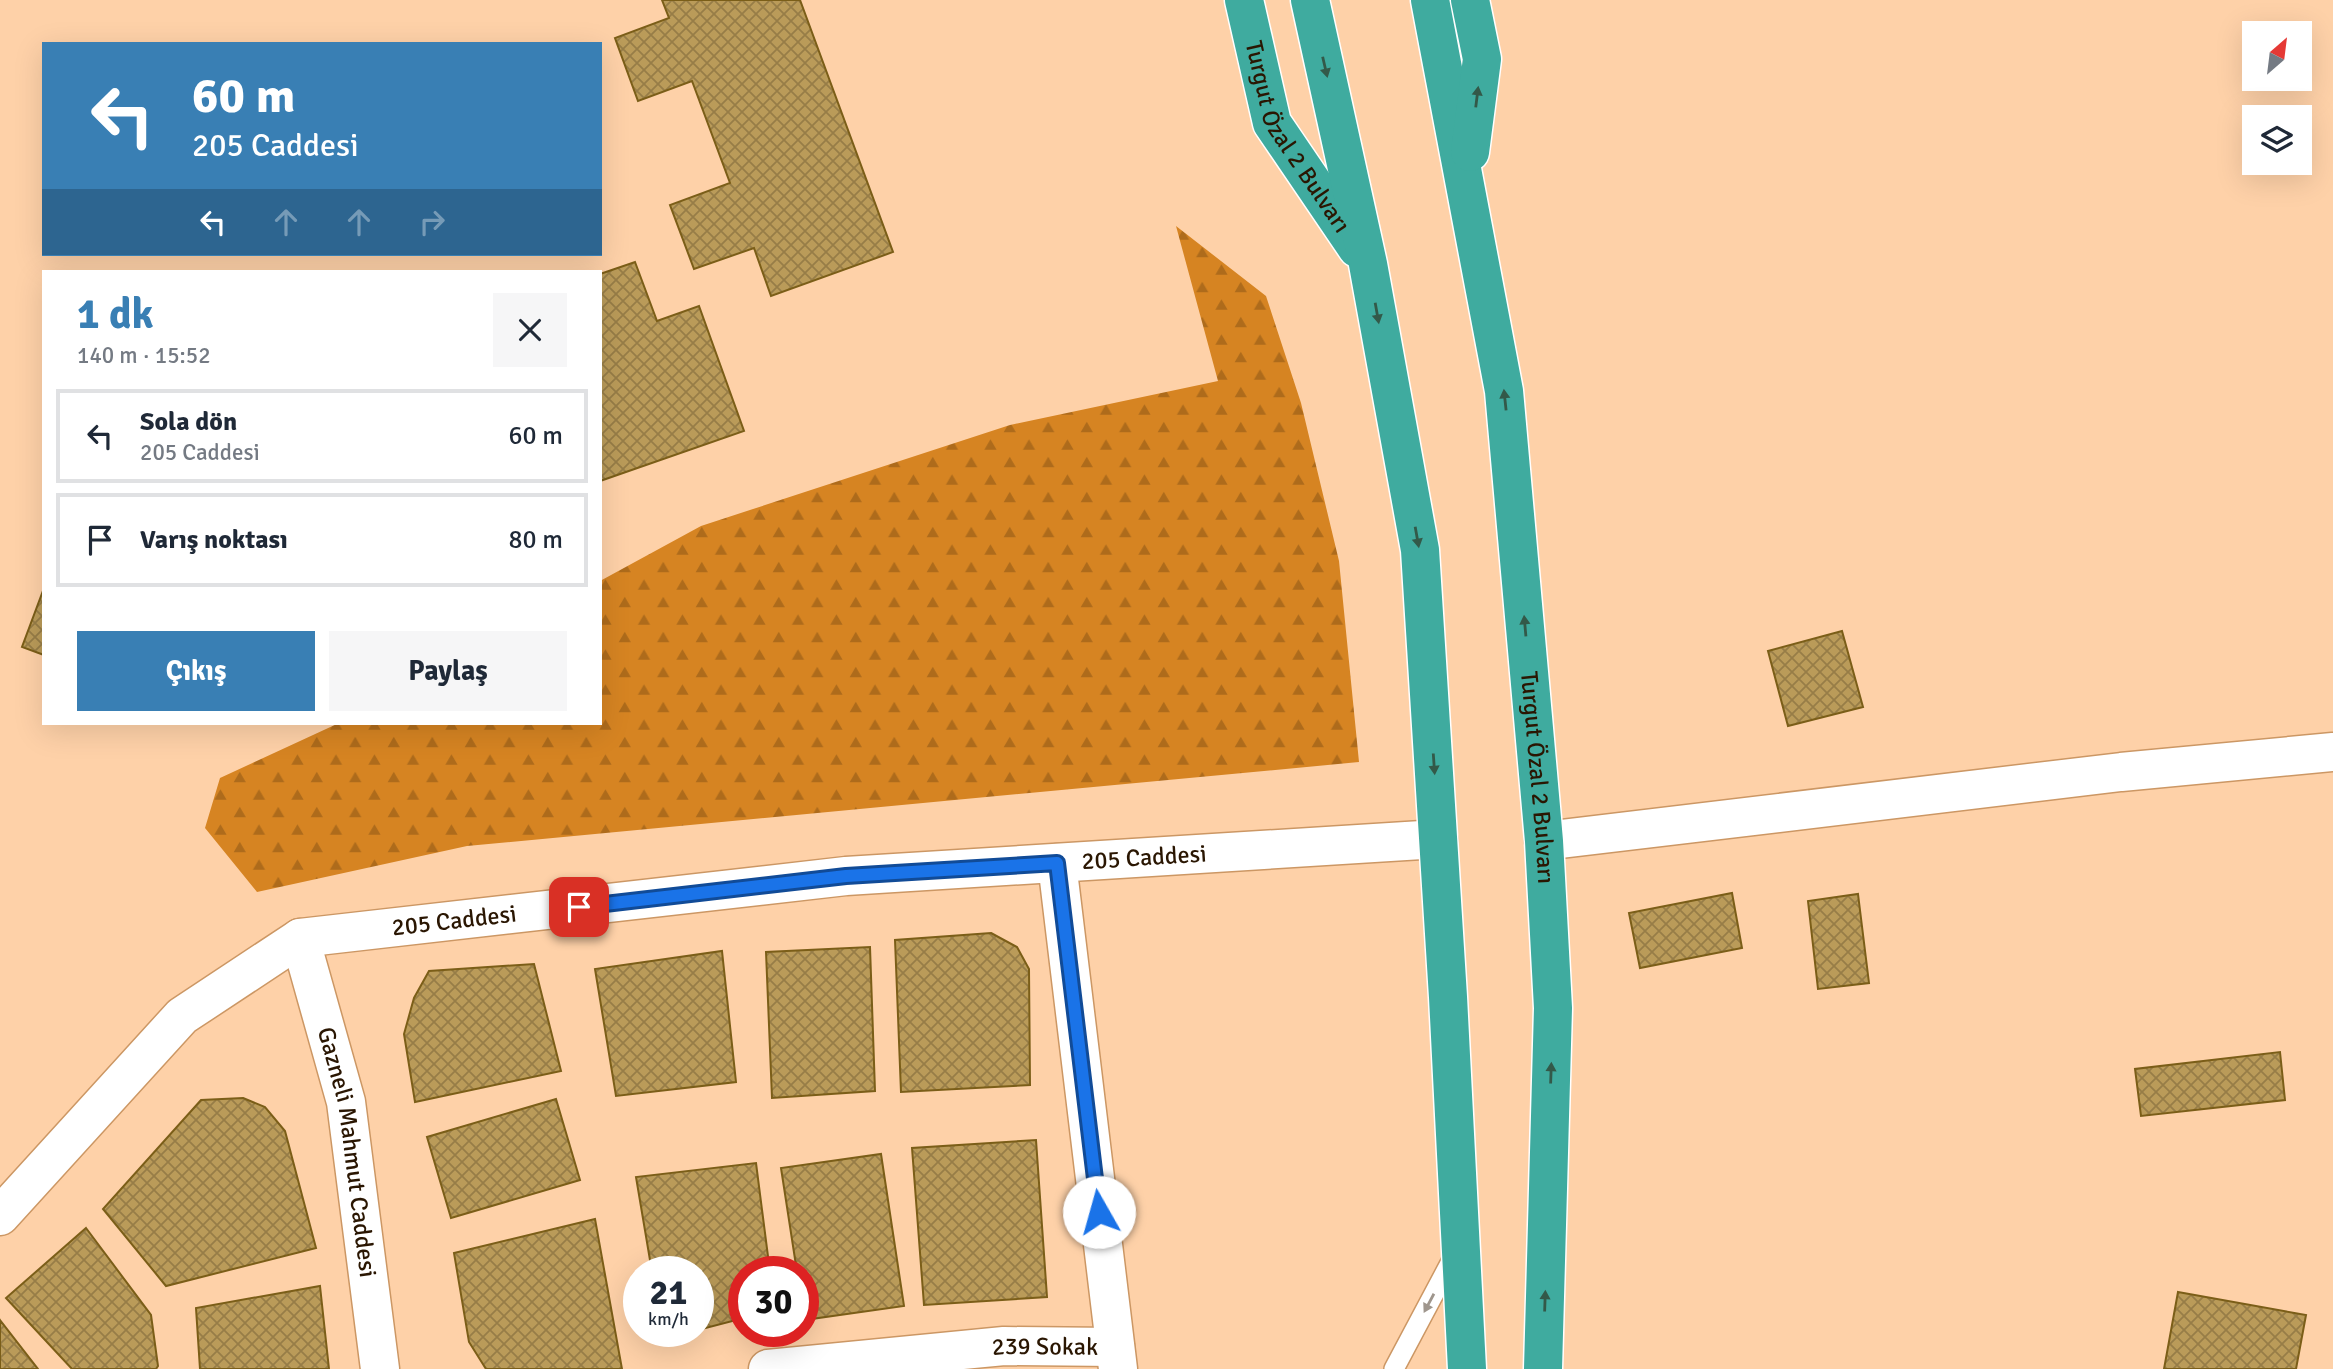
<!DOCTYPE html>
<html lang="tr">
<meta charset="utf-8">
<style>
:root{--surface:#fff;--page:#f6f6f7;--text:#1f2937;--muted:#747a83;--line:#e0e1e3;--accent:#397fb4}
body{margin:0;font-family:Signika,sans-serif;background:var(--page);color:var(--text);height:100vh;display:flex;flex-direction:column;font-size:26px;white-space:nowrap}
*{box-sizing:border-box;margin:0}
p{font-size:23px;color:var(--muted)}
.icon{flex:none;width:38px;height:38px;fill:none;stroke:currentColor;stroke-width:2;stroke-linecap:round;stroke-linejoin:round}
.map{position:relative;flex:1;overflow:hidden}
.drawer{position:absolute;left:42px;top:270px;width:560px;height:455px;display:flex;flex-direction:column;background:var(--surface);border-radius:0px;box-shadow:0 7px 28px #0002}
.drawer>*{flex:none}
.top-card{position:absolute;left:42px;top:42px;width:560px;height:214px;border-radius:0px;box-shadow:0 7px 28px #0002;background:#397fb4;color:#fff;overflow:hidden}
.needle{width:46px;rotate:28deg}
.fabs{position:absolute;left:2242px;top:21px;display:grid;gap:14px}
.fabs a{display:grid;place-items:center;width:70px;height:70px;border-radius:0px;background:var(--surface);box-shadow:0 7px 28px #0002;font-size:35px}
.speed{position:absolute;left:623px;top:1256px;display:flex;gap:14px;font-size:35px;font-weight:700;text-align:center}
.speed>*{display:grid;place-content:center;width:91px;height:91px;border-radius:50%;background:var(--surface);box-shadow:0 7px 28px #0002;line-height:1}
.speed small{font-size:18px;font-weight:400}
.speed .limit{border:10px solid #d22;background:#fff;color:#111}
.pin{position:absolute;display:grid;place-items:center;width:60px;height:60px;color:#fff;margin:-30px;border-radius:14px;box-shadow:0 4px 10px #0006}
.me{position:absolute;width:77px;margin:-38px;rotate:353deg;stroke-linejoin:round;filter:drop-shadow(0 0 5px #0008)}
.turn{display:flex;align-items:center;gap:24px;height:147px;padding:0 35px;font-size:32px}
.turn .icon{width:91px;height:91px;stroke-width:2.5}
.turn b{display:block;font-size:49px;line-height:60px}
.lanes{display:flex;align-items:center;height:66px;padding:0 35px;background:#0003;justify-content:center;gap:35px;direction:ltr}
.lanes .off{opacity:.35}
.round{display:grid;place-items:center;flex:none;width:74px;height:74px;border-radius:0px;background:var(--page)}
.summary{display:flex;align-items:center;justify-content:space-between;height:119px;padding:0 35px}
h1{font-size:42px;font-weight:700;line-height:52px;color:var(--accent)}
.button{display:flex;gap:14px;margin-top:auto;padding:14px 35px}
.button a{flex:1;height:80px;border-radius:0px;background:var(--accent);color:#fff;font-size:28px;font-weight:700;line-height:80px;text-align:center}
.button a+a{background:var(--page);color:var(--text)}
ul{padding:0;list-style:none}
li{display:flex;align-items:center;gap:21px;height:94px;margin:0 14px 10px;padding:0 21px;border:4px solid var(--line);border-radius:0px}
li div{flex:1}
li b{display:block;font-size:26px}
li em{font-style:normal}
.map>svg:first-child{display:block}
.forest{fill:url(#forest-firs)}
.building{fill:url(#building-cross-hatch);stroke:#7b5e18;stroke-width:2}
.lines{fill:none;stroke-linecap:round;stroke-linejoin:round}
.lane-casing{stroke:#cc9764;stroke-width:22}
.street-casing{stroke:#cc9764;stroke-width:41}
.secondary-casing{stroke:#cc9764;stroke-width:41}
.highway-casing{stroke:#fff;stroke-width:41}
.lane{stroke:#fff;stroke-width:19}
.street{stroke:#fff;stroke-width:38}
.secondary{stroke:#fff;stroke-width:38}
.highway{stroke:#3fab9f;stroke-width:38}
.oneway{fill:#335949}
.oneway2{fill:#9f968d}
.route-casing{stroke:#114b97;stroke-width:18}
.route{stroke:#1a73e8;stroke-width:12}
.labels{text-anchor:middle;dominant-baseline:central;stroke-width:5;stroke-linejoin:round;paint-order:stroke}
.street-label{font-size:24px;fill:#2a1602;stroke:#fed1a8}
</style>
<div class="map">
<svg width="2333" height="1369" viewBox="0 0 2333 1369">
<defs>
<pattern id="forest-firs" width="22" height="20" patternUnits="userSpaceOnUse" patternTransform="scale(1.75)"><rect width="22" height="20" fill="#d68422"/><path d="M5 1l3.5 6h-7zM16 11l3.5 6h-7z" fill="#ae6b1b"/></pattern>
<pattern id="building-cross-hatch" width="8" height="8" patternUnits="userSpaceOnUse" patternTransform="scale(1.75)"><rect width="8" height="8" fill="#ba9b59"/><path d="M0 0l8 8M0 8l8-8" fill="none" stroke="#977d47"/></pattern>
</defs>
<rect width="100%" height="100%" fill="#fed1a8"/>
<!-- forest -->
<path class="forest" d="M 1176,226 L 1266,296 L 1301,403 L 1339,561 L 1359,762 L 467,846 L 257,892 L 205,828 L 220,778 L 339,723 L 600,723 L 600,581 L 701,526 L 1010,425 L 1218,381 Z"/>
<!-- building -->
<path class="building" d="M 662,0 L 800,0 L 893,252 L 771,296 L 754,248 L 694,269 L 670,205 L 730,183 L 692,81 L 638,101 L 615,38 L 669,18 Z
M 635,262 L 657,321 L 699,306 L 744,431 L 600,481 L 600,274 Z
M 44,588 L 44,655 L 22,647 Z
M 1842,631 L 1863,707 L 1788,726 L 1768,651 Z
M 1732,893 L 1742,948 L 1640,968 L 1629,913 Z
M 1858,894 L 1869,983 L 1818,989 L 1808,901 Z
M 991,933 L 1017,947 L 1029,969 L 1030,1085 L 901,1092 L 895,940 Z
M 870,947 L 875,1091 L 772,1098 L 766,952 Z
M 722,951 L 736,1082 L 616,1096 L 595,969 Z
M 534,964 L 561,1071 L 415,1102 L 404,1034 L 414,998 L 429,971 Z
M 2280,1052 L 2285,1100 L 2141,1116 L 2135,1069 Z
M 243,1098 L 265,1107 L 285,1131 L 316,1248 L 166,1286 L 103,1209 L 201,1100 Z
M 556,1099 L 580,1180 L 451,1218 L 427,1137 Z
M 1036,1140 L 1047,1297 L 924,1305 L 912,1148 Z
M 881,1154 L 904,1306 L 804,1320 L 803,1272 L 797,1272 L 781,1168 Z
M 756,1163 L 770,1272 L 744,1272 L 744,1318 L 698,1330 L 698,1272 L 652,1272 L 636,1177 Z
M 595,1219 L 622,1369 L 486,1369 L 469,1342 L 454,1253 Z
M 86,1228 L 151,1315 L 158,1366 L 156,1369 L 72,1369 L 6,1298 Z
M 320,1286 L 329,1369 L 200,1369 L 196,1308 Z
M 2178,1292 L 2306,1315 L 2296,1369 L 2164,1369 Z
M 0,1320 L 38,1369 L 0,1369 Z"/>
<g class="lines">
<!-- lane casing -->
<g class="lane-casing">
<path id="lane" d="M 1394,1369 L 1454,1256"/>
</g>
<!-- street casing -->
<g class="street-casing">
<g id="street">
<path d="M 1544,841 L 2121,772 L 2333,752"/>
<path d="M 1057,863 L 1118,1369"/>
<path id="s1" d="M 768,1369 L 1004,1346 L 1115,1347"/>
</g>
</g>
<!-- secondary casing -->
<g class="secondary-casing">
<g id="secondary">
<path id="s2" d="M 300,938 L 346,1102 L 380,1369"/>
<path id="s3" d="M 0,1216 L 182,1016 L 300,938 L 846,876 L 1438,839"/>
</g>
</g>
<!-- highway casing -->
<g class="highway-casing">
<g id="highway">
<path id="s4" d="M 1244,0 L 1272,123 L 1357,248"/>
<path d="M 1310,0 L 1368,264 L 1420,550 L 1448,997 L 1467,1369"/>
<path id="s5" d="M 1430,0 L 1504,391 L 1544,841 L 1553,1008 L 1543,1369"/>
<path d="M 1470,152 L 1482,59 L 1470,0"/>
</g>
</g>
<!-- lane -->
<use href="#lane" class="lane"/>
<!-- street -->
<use href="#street" class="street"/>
<!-- secondary -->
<use href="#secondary" class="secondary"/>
<!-- highway -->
<use href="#highway" class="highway"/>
</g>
<!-- one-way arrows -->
<defs><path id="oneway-solid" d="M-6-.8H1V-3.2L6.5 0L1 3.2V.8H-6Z" transform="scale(1.75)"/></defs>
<g class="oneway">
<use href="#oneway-solid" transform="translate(1325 67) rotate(77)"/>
<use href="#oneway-solid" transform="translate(1477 97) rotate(-83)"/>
<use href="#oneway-solid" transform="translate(1377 313) rotate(80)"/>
<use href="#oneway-solid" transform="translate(1505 400) rotate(-96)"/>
<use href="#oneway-solid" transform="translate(1417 537) rotate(80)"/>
<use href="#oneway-solid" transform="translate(1525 626) rotate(-95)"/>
<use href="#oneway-solid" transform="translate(1434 764) rotate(86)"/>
<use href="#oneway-solid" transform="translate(1551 1073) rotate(-88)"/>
<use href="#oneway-solid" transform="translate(1545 1301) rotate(-88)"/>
</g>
<use class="oneway2" href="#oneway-solid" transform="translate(1429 1303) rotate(118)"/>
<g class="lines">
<!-- route casing -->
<g class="route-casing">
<path id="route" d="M 579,907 L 846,876 L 1057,863 L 1099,1212"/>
</g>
<!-- route -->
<use href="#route" class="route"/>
</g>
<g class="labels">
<!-- street labels -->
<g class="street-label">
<text stroke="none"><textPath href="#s4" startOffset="149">Turgut Özal 2 Bulvarı</textPath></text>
<text stroke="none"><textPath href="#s5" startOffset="786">Turgut Özal 2 Bulvarı</textPath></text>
<text stroke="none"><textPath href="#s3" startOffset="1260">205 Caddesi</textPath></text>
<text stroke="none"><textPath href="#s3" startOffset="567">205 Caddesi</textPath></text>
<text stroke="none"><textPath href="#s2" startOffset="220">Gazneli Mahmut Caddesi</textPath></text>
<text stroke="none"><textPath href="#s1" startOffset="278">239 Sokak</textPath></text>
</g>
</g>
</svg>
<div class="fabs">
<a><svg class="needle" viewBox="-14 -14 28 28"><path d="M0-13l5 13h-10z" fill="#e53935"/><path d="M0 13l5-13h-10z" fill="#747a83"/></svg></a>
<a><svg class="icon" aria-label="layers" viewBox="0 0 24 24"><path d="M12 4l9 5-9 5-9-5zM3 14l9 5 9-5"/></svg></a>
</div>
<div class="speed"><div>21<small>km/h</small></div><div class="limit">30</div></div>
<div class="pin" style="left:579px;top:907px;background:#d93025"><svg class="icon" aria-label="arrive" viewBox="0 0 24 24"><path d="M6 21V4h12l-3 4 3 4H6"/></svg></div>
<svg class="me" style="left:1099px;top:1212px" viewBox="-20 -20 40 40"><circle r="19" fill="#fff"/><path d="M0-13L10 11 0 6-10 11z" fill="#1a73e8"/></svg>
<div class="top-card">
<div class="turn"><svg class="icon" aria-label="left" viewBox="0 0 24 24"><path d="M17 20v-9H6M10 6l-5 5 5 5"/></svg><div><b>60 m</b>205 Caddesi</div></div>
<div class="lanes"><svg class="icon" aria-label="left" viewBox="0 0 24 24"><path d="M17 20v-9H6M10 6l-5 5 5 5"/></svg><svg class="icon off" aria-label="ahead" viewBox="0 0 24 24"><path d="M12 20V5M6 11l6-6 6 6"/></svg><svg class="icon off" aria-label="ahead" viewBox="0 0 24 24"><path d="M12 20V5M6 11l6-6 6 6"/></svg><svg class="icon off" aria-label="right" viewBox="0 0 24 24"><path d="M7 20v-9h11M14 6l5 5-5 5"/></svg></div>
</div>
<section class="drawer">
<div class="summary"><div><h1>1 dk</h1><p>140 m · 15:52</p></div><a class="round"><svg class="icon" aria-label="close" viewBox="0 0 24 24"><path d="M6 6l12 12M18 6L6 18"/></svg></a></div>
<ul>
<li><svg class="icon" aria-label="left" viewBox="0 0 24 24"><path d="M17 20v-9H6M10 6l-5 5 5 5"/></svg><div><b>Sola dön</b><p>205 Caddesi</p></div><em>60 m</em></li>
<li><svg class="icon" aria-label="arrive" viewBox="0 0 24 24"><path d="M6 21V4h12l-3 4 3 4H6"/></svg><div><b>Varış noktası</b></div><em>80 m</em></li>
</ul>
<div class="button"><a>Çıkış</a><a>Paylaş</a></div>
</section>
</div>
